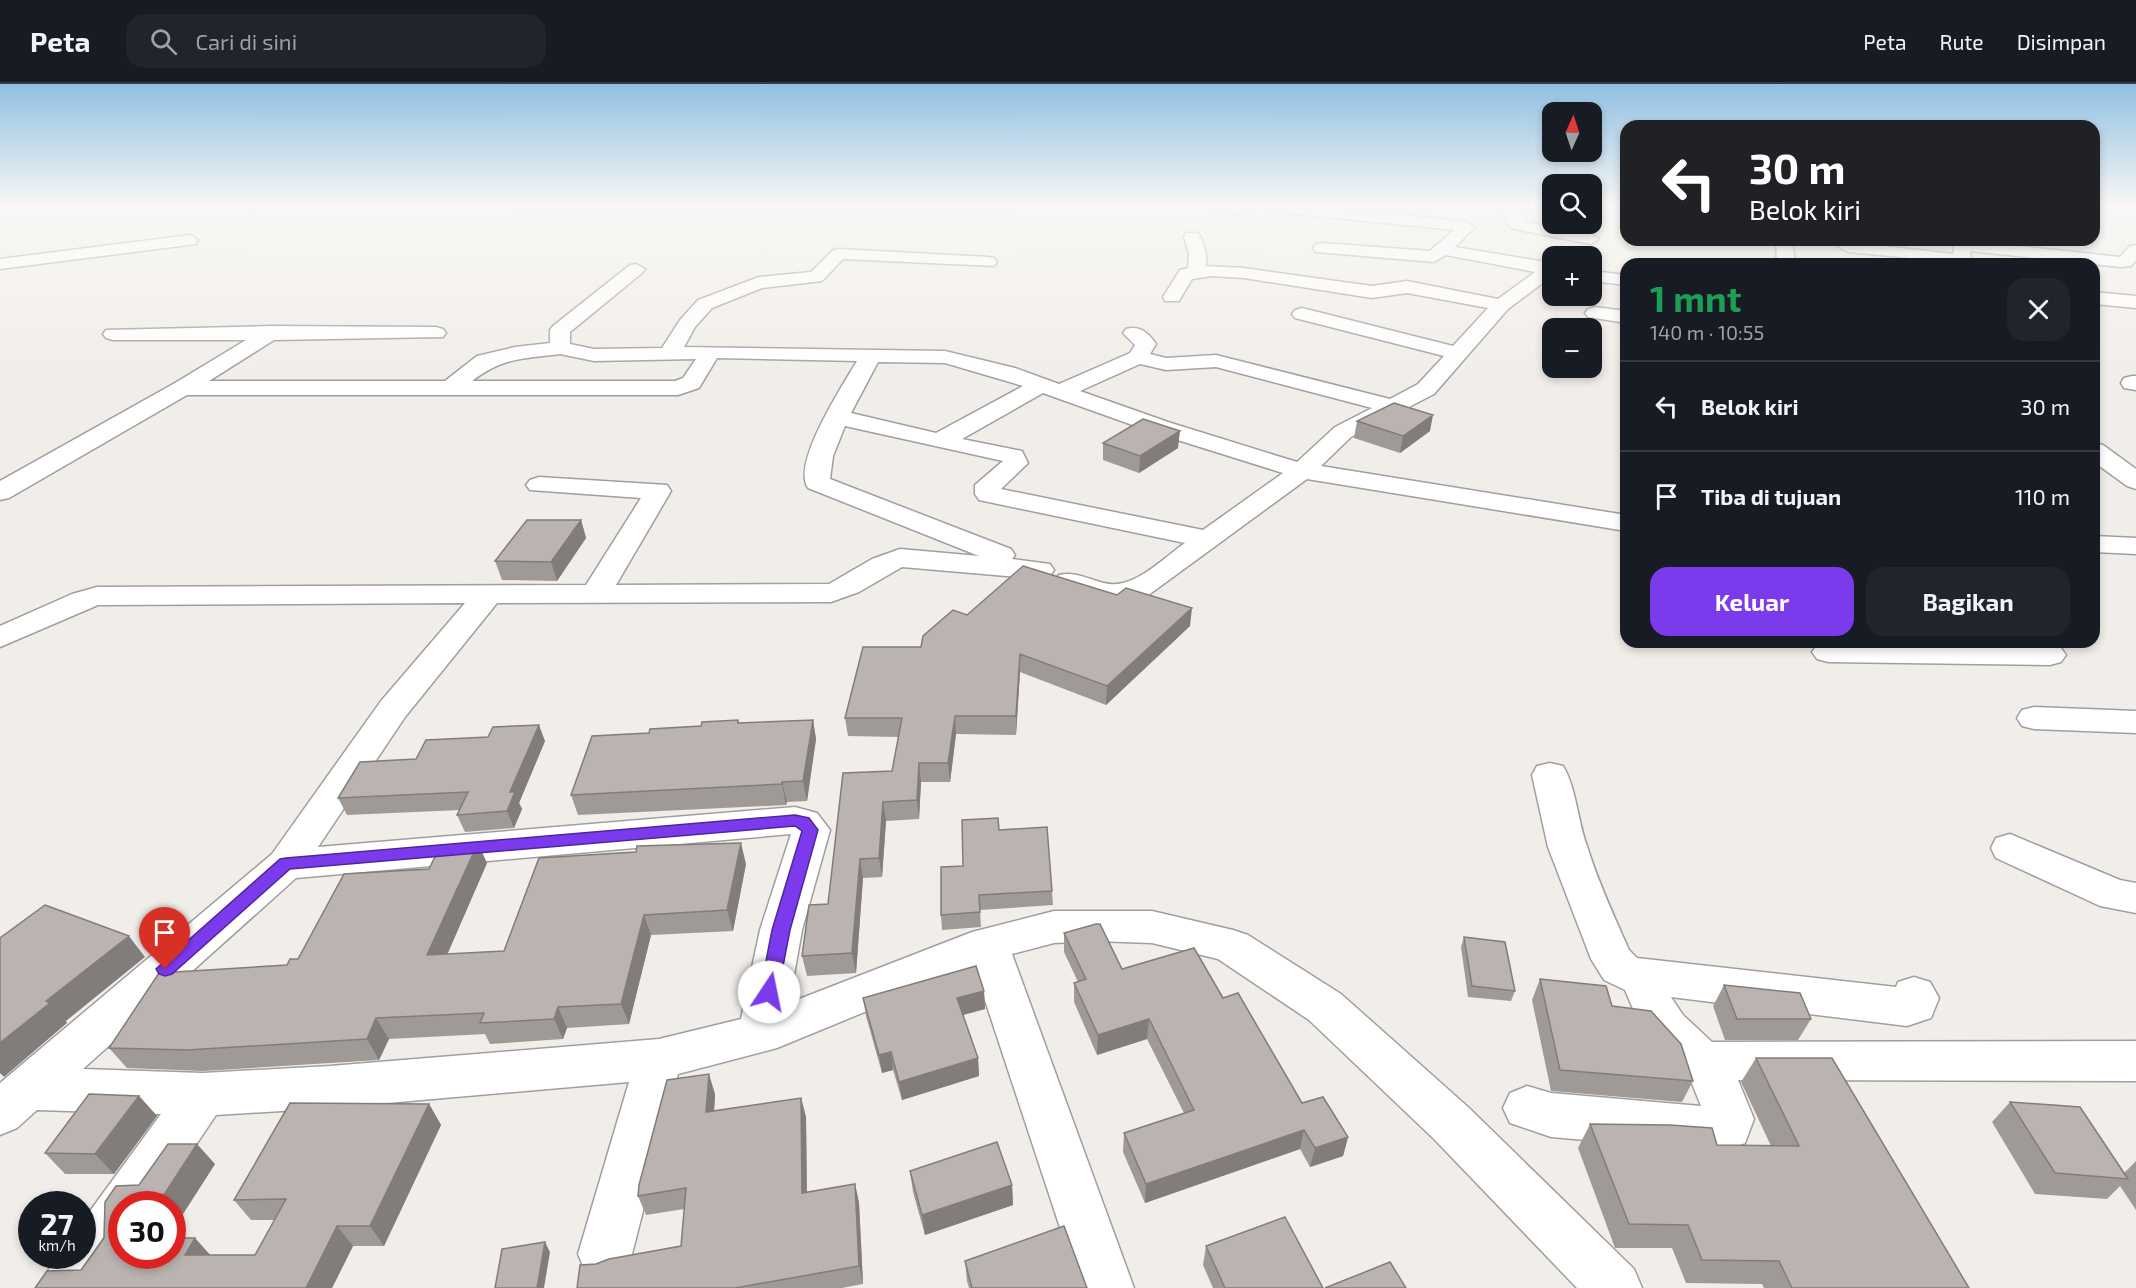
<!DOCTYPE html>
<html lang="id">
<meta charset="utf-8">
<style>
:root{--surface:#171b24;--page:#20242c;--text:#f1f3f6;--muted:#9ea1a6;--line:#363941;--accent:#7c3aed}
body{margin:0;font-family:"Exo 2",sans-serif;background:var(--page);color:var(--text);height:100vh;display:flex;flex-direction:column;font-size:22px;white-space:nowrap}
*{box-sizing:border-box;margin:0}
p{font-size:20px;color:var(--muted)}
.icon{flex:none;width:33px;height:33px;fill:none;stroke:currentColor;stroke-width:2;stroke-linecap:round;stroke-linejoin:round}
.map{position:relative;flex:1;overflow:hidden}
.panel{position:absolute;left:1620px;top:174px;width:480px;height:390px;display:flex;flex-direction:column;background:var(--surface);border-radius:18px;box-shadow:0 3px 9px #0003}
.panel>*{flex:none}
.banner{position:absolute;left:1620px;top:36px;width:480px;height:126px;border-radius:18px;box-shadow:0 3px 9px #0003;background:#202124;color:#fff;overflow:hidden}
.needle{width:39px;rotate:3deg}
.fabs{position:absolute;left:1542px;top:18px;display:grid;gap:12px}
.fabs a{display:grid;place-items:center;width:60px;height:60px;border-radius:12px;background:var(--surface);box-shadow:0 3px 9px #0003;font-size:30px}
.speed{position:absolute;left:18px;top:1107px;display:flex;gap:12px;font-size:30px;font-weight:700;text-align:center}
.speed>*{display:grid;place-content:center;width:78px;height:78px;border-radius:50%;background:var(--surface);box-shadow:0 3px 9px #0003;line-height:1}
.speed small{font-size:15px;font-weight:400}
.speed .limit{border:9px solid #d22;background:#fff;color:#111}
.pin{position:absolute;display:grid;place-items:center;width:51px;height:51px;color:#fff;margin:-62px -26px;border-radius:50% 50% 50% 0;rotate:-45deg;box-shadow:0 0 6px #0007}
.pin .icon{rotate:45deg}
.me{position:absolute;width:66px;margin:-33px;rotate:11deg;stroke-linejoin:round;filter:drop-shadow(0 0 4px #0008)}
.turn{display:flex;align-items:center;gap:21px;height:126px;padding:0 30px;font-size:27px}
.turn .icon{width:78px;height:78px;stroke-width:2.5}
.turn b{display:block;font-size:42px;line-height:51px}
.round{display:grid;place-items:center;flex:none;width:63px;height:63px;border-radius:18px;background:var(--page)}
.head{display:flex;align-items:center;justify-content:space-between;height:102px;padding:0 30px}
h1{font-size:36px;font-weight:700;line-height:45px;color:#1e9e55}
.primary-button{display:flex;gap:12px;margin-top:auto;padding:12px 30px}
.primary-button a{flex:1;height:69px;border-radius:18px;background:var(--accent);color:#fff;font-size:24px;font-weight:700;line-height:69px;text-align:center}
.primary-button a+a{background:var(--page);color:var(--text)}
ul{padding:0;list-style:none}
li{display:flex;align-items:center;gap:18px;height:90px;padding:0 30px;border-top:2px solid var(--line)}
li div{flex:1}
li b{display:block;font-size:22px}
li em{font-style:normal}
header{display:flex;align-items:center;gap:36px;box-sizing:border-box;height:84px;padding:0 30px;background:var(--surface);border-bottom:2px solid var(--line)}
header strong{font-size:28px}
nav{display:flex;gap:33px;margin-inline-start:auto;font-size:21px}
.search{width:420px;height:54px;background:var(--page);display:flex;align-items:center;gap:15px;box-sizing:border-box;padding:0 21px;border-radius:18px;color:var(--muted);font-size:22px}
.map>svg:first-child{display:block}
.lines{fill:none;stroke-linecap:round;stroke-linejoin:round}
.minor-casing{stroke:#9f9f9f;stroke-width:3}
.minor{fill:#fff;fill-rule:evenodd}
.wall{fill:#a09a96}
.shaded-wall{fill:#827d7a}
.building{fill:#bab3af;stroke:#827d7a;stroke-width:1.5}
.route{fill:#7c3aed;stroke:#51269a;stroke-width:1.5}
</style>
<header>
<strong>Peta</strong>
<div class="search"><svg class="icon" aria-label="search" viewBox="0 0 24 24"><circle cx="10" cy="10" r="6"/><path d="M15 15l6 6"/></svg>Cari di sini</div>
<nav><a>Peta</a><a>Rute</a><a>Disimpan</a></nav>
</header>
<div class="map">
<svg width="2136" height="1204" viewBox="0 0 2136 1204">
<rect width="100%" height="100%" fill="#f1eee9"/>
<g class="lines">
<!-- minor casing -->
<g class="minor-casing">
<path id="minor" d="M 1213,124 L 1251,124 C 1243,131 1224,133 1213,130 L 1211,127 Z
M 1277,124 L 1338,124 L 1467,138 L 1475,143 L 1455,163 L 1552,179 L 1552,192 L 1508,225 L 1434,310 L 1351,353 L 1321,382 L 1626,431 L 1626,447 L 1307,395 L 1143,515 L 1104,518 L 1059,503 L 1054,497 L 1059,491 C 1075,487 1088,495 1104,499 C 1133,507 1163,474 1185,459 L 979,416 L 975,410 L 975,401 L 1003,377 L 845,342 L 833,372 L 830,395 L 1011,465 L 1015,471 L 1012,475 L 1050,480 L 1054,486 L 1050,492 L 1040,495 L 902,483 L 859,508 L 831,518 L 497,519 L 405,633 L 318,763 L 795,723 L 817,729 L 830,746 L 802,846 L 789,919 L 972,848 L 1054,827 L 1152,827 L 1233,846 L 1248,851 L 1341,910 L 1468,1023 L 1634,1185 L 1642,1204 L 1577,1204 L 1434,1055 L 1309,936 L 1218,875 L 1152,859 L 1095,857 L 1054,859 L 1012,870 L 1134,1204 L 1080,1204 L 974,883 L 777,964 L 678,990 L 632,1170 L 624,1189 L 605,1197 L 586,1189 L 578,1170 L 629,998 L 330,1024 L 216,1031 L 156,1120 L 122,1120 L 122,1172 L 100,1204 L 41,1204 L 49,1185 L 58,1172 L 82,1172 L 82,1138 L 161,1030 L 37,1026 L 17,1044 L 0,1051 L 0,999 L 272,770 L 381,617 L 465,519 L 98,521 L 0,563 L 0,542 L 72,510 L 97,503 L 586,501 L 641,414 L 530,406 L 526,401 L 530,396 L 539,393 L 667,401 L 671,407 L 616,501 L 829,500 L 872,475 L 900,465 L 979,472 L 808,404 C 791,380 843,301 857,277 L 717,274 L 699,304 L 678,311 L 187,311 L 9,414 L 0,416 L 0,397 L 175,299 L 246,256 L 113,256 L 106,254 L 103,250 L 106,246 L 272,242 L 436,243 L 443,245 L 446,249 L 443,253 L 274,256 L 209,297 L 445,297 L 477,272 L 515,263 L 550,259 L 550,246 L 553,242 L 630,181 L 636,180 L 645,185 L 642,189 L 570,248 L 570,260 L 594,265 L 662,264 L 680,236 L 698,216 L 759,193 L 811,188 L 833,166 L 839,165 L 988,173 L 994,174 L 997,178 L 994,182 L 843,175 L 822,197 L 762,204 L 712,224 L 695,243 L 684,263 L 945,267 L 1015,284 L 1059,300 L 1130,269 L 1135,261 L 1123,249 L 1126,245 C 1139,241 1149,249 1156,260 L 1150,270 L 1166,274 L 1216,271 L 1390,315 L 1418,300 L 1444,272 L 1295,234 L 1292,230 L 1295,226 L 1302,224 L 1453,262 L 1488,224 L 1407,209 L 1372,214 L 1244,194 L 1212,192 L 1192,195 L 1179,217 L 1165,217 L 1163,213 L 1180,186 L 1188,184 L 1189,169 L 1184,153 L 1186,149 L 1198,149 C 1205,160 1207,170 1206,182 L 1244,184 L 1372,202 L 1407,197 L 1498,215 L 1535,188 L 1446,171 L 1434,178 L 1316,168 L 1313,164 L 1316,160 L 1322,159 L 1430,167 L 1454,146 L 1285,129 ZM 560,270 L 594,277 L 696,275 L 683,294 L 675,297 L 472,297 C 504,273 522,275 560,270 ZM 878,278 L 945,279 L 1023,302 L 936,349 L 851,329 ZM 1140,280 L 1166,286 L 1216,283 L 1372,324 L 1335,343 L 1297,378 L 1168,338 L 1080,307 ZM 1043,309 L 1152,348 L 1283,389 L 1203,446 L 1001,405 L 1028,379 L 1022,367 L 962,355 ZM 791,750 L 760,846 L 741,935 L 659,955 L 330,982 L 203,989 L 83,985 L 296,794 Z
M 1497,124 L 1517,124 L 1525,138 L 1591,150 L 1599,155 L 1591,160 L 1514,145 L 1508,141 L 1504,130 Z
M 190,151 L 198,156 L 196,160 L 0,185 L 0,175 Z
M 1776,156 L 1792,156 L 1795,180 L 1777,180 Z
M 1962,156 L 2120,173 L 2130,162 L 2136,161 L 2136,176 L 2131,182 L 2121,183 L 1970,167 L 1972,180 L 1848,168 L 1839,163 L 1848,158 L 1953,170 L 1955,157 Z
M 1592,187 L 1626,191 L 1626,201 L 1592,197 Z
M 2094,208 L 2136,212 L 2136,224 L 2094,220 Z
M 1595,223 L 1626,227 L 1626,239 L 1588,233 L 1585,229 L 1588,225 Z
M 2132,292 L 2136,292 L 2136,306 L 2124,304 L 2121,299 L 2124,294 Z
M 2094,359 L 2103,361 L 2136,385 L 2136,405 L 2127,402 L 2094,378 Z
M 2094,452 L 2136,454 L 2136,470 L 2094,468 Z
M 1828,558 L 2050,561 L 2061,564 L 2066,571 L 2061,578 L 2050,581 L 1828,578 L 1817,575 L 1812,568 L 1817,561 Z
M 2034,623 L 2136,627 L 2136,649 L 2034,645 L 2022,642 L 2017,634 L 2022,626 Z
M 1550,679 L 1563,682 C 1576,703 1578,738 1587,762 C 1598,798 1614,832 1629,866 L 1637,874 L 1896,903 L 1898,898 L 1914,893 L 1930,898 L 1939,914 L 1931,934 L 1907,942 L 1671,913 L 1683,931 L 1712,958 L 2136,957 L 2136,997 L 1738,996 L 1754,1035 L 1745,1059 L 1722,1068 L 1551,1053 L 1510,1039 L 1503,1024 L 1510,1009 L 1527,1002 L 1551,1009 L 1701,1022 L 1691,997 L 1662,970 L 1642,946 L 1625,906 L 1604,896 L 1591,875 L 1548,763 L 1532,691 L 1537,682 Z
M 2010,750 L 2120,796 L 2136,799 L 2136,829 L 2100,822 L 1996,774 L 1991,764 L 1996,754 Z"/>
</g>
<!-- minor -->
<use href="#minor" class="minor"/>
</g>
<!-- wall -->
<path class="wall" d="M 1357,337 L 1430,347 L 1400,369 L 1354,354 Z
M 1103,359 L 1178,364 L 1139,389 L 1103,376 Z
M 581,436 L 586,454 L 557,497 L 502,496 L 495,477 Z
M 967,531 L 1190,542 L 1106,621 L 1020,588 L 1016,651 L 956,650 L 950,698 L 921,698 L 919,735 L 886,737 L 882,793 L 863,794 L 856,889 L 807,892 L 802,872 L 892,687 L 899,653 L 848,652 L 845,634 L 921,563 Z
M 738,636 L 739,639 L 813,636 L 816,655 L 807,717 L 787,718 L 786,721 L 578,731 L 571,711 L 649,649 L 701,642 Z
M 545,657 L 519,719 L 522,725 L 514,744 L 465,748 L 457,731 L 460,726 L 347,731 L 338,714 L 416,675 Z
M 999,746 L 1052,807 L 1053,821 L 980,826 L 981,843 L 942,846 L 941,831 L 963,782 Z
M 487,779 L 447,870 L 504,867 L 746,780 L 733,847 L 651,851 L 629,940 L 567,944 L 563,955 L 490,960 L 485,950 L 389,955 L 379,976 L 203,987 L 127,984 L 109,964 L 298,875 L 429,785 Z
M 1064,849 L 1122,885 L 1223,914 L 1302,1019 L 1348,1053 L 1343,1072 L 1310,1083 L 1300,1065 L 1145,1119 L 1123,1068 L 1124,1049 L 1184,1029 L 1147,955 L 1097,971 L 1074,918 L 1074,899 L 1078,898 L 1064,868 Z
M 1464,853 L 1515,907 L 1511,917 L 1468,913 L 1461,863 Z
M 1540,895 L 1612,922 L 1693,997 L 1682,1018 L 1551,1007 L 1532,916 Z
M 1724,901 L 1811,935 L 1798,956 L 1725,956 L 1713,922 Z
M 984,907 L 985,925 L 963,931 L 978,974 L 979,992 L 902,1016 L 893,986 L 882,989 L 866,932 L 863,914 Z
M 1756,974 L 1969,1204 L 1764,1204 L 1762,1200 L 1686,1199 L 1672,1164 L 1615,1164 L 1578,1064 L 1590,1040 L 1717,1061 L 1771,1062 L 1741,998 Z
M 715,1010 L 714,1027 L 801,1014 L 806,1033 L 807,1108 L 855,1100 L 859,1119 L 863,1200 L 842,1204 L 577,1204 L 596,1180 L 681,1162 L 684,1125 L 646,1131 L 638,1112 Z
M 139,1012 L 157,1032 L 114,1090 L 65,1090 L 45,1069 Z
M 2010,1018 L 2124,1089 L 2136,1077 L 2136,1126 L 2120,1102 L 2107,1115 L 2035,1110 L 1992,1038 Z
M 429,1020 L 441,1041 L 384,1162 L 353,1162 L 332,1204 L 81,1186 L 139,1101 L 215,1080 L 172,1147 L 172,1120 L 122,1172 L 255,1171 L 275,1136 L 251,1136 L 234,1116 Z
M 910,1087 L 1012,1101 L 1013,1121 L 925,1151 L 913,1108 Z
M 1206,1162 L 1323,1204 L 1213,1204 L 1203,1181 Z
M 965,1177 L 1087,1204 L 969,1204 L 967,1197 Z"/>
<!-- shaded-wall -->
<path class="shaded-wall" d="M 1433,331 L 1430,347 L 1400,369 L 1403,352 Z
M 1180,347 L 1178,364 L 1139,389 L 1140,372 Z
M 581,436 L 586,454 L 557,497 L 551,478 Z
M 1192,524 L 1190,542 L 1106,621 L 1107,602 Z
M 1020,570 L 1020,588 L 1016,651 L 1016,632 Z
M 955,632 L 956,650 L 950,698 L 948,679 Z
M 813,636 L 816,655 L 807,717 L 803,697 Z
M 539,641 L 545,657 L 519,719 L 522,725 L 514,744 L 507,727 L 510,708 Z
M 919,679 L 921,698 L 919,735 L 917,716 Z
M 782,698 L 787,718 L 786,721 L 782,700 Z
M 883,718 L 886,737 L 882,793 L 879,774 Z
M 478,759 L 487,779 L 438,892 L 427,871 Z
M 741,759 L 746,780 L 733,847 L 727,826 Z
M 860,775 L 863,794 L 856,889 L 852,869 Z
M 644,831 L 651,851 L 629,940 L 621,920 Z
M 129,852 L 145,873 L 66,937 L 67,939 L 4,993 L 0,989 L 0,959 L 46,917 Z
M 984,907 L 985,925 L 959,932 L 957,914 Z
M 558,923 L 567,944 L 563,955 L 554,935 Z
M 376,934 L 389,955 L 379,976 L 367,955 Z
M 1149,935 L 1147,955 L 1097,971 L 1098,951 Z
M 891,968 L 893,986 L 882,989 L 879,971 Z
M 978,974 L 979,992 L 902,1016 L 899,998 Z
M 709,990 L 715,1010 L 713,1048 L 706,1028 Z
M 139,1012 L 157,1032 L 114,1090 L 95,1070 Z
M 801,1014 L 806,1033 L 807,1128 L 802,1109 Z
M 429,1020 L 441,1041 L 384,1162 L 370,1142 Z
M 1304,1046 L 1300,1065 L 1145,1119 L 1146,1100 Z
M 1348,1053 L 1343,1072 L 1310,1083 L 1315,1064 Z
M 197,1060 L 215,1080 L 172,1147 L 172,1120 L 158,1120 Z
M 855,1100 L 859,1119 L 863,1200 L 859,1182 Z
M 1012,1101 L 1013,1121 L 925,1151 L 922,1131 Z
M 337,1142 L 353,1162 L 332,1204 L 306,1204 Z
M 195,1154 L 213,1174 L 185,1171 Z
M 545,1158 L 550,1168 L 544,1204 L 537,1204 Z"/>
<!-- building -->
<path class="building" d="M 1394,319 L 1433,331 L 1403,352 L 1357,337 Z
M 1143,335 L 1180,347 L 1140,372 L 1103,359 Z
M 527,436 L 581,436 L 551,478 L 495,477 Z
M 1023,482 L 1117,511 L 1126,504 L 1192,524 L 1107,602 L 1020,570 L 1016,632 L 955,632 L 948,679 L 919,679 L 917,716 L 883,718 L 879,774 L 860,775 L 852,869 L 802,872 L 809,821 L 828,820 L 843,689 L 892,687 L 902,634 L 845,634 L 863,563 L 921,563 L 923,552 L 953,526 L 967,531 Z
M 738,636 L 738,639 L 813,636 L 803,697 L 782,698 L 782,700 L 571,711 L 592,652 L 649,649 L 650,645 L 701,642 L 702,638 Z
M 539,641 L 510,708 L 515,708 L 507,727 L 457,731 L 468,708 L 338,714 L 360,678 L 416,675 L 426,656 L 488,653 L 493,643 Z
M 998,734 L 999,746 L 1047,743 L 1052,807 L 979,811 L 980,828 L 941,831 L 941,783 L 963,782 L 962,736 Z
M 478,759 L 427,871 L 504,867 L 539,774 L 636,768 L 637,762 L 741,759 L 727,826 L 644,831 L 621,920 L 558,923 L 554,935 L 480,939 L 484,929 L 376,934 L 367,955 L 187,966 L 109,964 L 159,889 L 287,881 L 290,875 L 298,875 L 344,790 L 429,785 L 440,762 Z
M 45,821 L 129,852 L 46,917 L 50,919 L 0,959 L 0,854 Z
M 1096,840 L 1100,840 L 1122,885 L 1194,864 L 1223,914 L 1238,909 L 1302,1019 L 1323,1013 L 1348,1053 L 1315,1064 L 1304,1046 L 1146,1100 L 1124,1049 L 1194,1026 L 1149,935 L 1098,951 L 1074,899 L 1086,895 L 1064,849 Z
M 1464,853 L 1505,858 L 1515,907 L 1472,902 Z
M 976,882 L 984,907 L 957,914 L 978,974 L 899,998 L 891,968 L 879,971 L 863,914 Z
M 1540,895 L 1606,902 L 1612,922 L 1651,927 L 1681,960 L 1693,997 L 1560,986 Z
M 1724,901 L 1800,909 L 1811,935 L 1737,935 Z
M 1756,974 L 1832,974 L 1969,1204 L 1792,1204 L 1779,1177 L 1702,1176 L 1688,1141 L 1629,1140 L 1590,1040 L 1670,1041 L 1712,1044 L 1717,1061 L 1799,1062 Z
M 709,990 L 706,1028 L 801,1014 L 802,1109 L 855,1100 L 859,1182 L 735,1204 L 577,1204 L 580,1181 L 596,1180 L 609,1175 L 681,1162 L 686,1104 L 638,1112 L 639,1101 L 667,996 Z
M 89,1010 L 139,1012 L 95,1070 L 45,1069 Z
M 2010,1018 L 2080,1023 L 2128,1095 L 2055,1089 Z
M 290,1019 L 429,1020 L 370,1142 L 337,1142 L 306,1204 L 35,1204 L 47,1187 L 81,1186 L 104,1154 L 105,1118 L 116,1102 L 139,1101 L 168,1060 L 197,1060 L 158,1120 L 122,1120 L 122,1172 L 172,1172 L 172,1154 L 195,1154 L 185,1171 L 255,1171 L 286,1115 L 234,1116 Z
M 997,1058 L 1012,1101 L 922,1131 L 910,1087 Z
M 1285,1133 L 1323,1204 L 1225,1204 L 1206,1162 Z
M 1064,1142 L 1087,1204 L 972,1204 L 965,1177 Z
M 545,1158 L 537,1204 L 495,1204 L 502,1165 Z
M 1390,1178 L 1406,1204 L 1325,1204 Z"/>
<!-- sky -->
<linearGradient id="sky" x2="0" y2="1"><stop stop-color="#91c0e2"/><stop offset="0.42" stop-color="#f9f7f5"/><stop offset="1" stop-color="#f9f7f5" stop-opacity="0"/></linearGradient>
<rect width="2136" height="293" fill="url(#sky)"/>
<!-- route -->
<path class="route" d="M 795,731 L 809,734 L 818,746 L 790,846 L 778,908 L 775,914 L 769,916 L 763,914 L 760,908 L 772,846 L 802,747 L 795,742 L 290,785 L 172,890 L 165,892 L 159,890 L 156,885 L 280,775 L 286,774 Z"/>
</svg>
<div class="fabs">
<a><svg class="needle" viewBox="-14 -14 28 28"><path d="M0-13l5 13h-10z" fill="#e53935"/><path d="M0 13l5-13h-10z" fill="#9ea1a6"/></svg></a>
<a><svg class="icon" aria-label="search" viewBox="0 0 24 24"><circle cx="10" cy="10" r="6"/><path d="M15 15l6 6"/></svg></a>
<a>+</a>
<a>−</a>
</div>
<div class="speed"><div>27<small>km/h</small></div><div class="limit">30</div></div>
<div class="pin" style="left:165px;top:885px;background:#d93025"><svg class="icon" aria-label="arrive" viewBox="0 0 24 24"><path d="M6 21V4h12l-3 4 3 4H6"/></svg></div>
<svg class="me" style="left:769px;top:908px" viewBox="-20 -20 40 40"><circle r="19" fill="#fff"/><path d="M0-13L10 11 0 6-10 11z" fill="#7c3aed"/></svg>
<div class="banner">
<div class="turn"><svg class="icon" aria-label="left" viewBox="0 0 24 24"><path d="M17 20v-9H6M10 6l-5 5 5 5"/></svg><div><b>30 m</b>Belok kiri</div></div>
</div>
<section class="panel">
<div class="head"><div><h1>1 mnt</h1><p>140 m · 10:55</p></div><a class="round"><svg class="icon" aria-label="close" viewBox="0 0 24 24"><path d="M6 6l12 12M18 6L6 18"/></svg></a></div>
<ul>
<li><svg class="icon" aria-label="left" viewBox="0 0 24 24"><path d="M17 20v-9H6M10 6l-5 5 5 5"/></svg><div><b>Belok kiri</b></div><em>30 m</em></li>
<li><svg class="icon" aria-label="arrive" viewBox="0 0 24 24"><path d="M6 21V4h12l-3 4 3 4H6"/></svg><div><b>Tiba di tujuan</b></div><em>110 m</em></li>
</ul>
<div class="primary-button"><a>Keluar</a><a>Bagikan</a></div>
</section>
</div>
